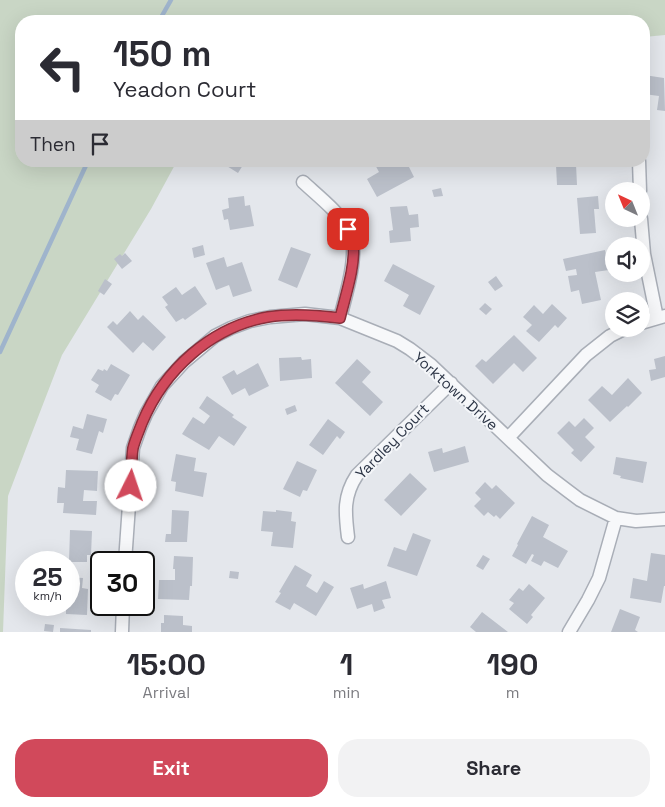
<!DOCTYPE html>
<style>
:root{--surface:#fff;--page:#f2f2f3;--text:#2b2b33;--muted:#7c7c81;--accent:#d1495b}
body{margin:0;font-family:"Space Grotesk",sans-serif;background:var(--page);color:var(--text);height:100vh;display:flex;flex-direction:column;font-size:19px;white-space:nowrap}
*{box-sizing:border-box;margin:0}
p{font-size:16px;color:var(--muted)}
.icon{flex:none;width:28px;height:28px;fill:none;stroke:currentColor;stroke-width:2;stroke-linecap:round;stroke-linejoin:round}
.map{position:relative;height:632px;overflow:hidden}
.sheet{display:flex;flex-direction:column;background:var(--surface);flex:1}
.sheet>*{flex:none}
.top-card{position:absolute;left:15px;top:15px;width:635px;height:152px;border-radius:20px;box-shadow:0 5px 20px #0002;background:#fff;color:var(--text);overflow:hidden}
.needle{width:32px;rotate:317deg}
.fabs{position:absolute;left:605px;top:182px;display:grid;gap:10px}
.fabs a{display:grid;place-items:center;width:45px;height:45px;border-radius:50%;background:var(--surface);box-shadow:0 5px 20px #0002;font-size:25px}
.speed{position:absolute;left:15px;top:551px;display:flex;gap:10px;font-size:25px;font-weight:700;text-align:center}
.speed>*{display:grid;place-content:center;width:65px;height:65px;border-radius:50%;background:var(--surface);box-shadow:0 5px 20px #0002;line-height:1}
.speed small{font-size:12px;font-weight:400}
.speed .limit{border:2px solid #111;border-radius:8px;background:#fff;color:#111}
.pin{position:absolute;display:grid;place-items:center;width:42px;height:42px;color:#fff;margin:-21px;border-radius:10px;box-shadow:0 2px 8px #0006}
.me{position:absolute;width:55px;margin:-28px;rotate:4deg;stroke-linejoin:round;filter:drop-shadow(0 0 4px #0008)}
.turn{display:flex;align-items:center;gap:18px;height:105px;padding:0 15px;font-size:22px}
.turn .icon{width:65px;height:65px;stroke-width:2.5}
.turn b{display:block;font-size:35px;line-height:42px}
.then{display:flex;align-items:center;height:48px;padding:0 15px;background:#0003;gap:10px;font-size:19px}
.eta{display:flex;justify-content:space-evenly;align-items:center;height:85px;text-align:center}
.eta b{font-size:30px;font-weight:800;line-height:35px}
.button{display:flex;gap:10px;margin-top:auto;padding:10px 15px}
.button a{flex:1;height:58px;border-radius:20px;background:var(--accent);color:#fff;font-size:20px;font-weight:800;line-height:58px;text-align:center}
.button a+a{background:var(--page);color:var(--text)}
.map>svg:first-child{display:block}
.green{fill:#c9d6c5}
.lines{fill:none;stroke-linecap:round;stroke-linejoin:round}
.stream{stroke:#9fb4cc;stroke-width:4.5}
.building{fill:#bbc0ca}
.minor-casing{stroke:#a9aeb7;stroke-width:15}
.minor{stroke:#f7f8fa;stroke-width:12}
.route-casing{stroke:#882f3b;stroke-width:12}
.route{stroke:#d1495b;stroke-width:9}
.labels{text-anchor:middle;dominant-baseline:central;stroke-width:4;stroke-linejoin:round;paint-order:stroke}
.street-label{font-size:15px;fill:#2b3445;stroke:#f4f6f9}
</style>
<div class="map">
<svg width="665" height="632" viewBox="0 0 665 632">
<rect width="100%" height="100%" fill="#e4e7ec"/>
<!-- green -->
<path class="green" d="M 0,0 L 665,0 L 665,35 L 644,37 L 644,21 L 21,21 L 21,161 L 177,161 L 151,209 L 62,355 L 30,438 L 8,496 L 3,632 L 0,632 Z"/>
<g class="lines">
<!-- stream -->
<path class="stream" d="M 159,21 L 171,0
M 0,352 L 88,161"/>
</g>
<!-- building -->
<path class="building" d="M 644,75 L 664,78 L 665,111 L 657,110 L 659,96 L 644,94 Z
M 223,161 L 249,161 L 245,167 L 243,165 L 238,173 L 222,163 Z
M 373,161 L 406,161 L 414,177 L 377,197 L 367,179 L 379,172 Z
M 544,161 L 589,161 L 589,164 L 576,164 L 577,185 L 557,185 L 556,165 L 544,165 Z
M 441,188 L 443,196 L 434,197 L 432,190 Z
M 244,196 L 245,206 L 250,205 L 254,226 L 230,230 L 228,219 L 224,220 L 222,210 L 229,208 L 228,198 Z
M 598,196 L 599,209 L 594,209 L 596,233 L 580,234 L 577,198 Z
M 407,206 L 409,215 L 418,214 L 419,227 L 410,228 L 411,241 L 390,243 L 389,231 L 393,230 L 390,207 Z
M 203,245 L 205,255 L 194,258 L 192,248 Z
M 291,247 L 311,254 L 297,288 L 278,280 Z
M 605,250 L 609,270 L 595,272 L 601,300 L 582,304 L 579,290 L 571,292 L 568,276 L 577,275 L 576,269 L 566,271 L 563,259 Z
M 125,253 L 132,261 L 122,269 L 114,259 L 120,254 L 122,256 Z
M 224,257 L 227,267 L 242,262 L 252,291 L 233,297 L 229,285 L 216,290 L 206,263 Z
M 393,264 L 435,286 L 420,315 L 403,306 L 409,295 L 384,281 Z
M 496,276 L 503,286 L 495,291 L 488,282 Z
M 105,279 L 112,284 L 104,295 L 98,291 Z
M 195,286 L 207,304 L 185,320 L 183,318 L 176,322 L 165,307 L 168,305 L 162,297 L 176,287 L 182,295 Z
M 485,303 L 492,309 L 486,315 L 479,309 Z
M 552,304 L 567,318 L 558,328 L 555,325 L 539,342 L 526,331 L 532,325 L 523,317 L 534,305 L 543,314 Z
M 130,311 L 138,320 L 143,315 L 166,337 L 153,351 L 143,342 L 133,353 L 107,327 L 113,321 L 117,325 Z
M 514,335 L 537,358 L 523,372 L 514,363 L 493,384 L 475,366 L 482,359 L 486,362 Z
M 665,356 L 665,377 L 651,381 L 649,370 L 656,369 L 654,359 Z
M 301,357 L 302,360 L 311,359 L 312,378 L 280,381 L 279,358 Z
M 357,359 L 371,372 L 362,382 L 383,402 L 370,416 L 335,383 Z
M 258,363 L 269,386 L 249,396 L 245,388 L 232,395 L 222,377 L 234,370 L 237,375 Z
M 111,364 L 130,375 L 118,395 L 115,394 L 111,401 L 95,392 L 99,385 L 91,380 L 98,369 L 103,371 L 104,369 L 107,371 Z
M 628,378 L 642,393 L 628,407 L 627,406 L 610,422 L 588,400 L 602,386 L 612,395 Z
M 207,396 L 234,415 L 232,417 L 247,427 L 234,446 L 219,436 L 209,450 L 182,434 L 193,417 L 204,424 L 210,416 L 199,408 Z
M 295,405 L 297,411 L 287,415 L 285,409 Z
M 87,414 L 107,419 L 103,433 L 99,431 L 92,454 L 76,450 L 79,439 L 70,437 L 73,426 L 83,429 Z
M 584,418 L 594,428 L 585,437 L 595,447 L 581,462 L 571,453 L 574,450 L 557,433 L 569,421 L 575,427 Z
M 328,419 L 345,432 L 340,439 L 337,436 L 323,455 L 309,445 Z
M 465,446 L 469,462 L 434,472 L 428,452 L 442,448 L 443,453 Z
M 176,454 L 196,458 L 194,471 L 207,473 L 203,497 L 175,491 L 176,482 L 171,481 Z
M 616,457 L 647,462 L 643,483 L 620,478 L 621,476 L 613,474 Z
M 297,461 L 317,470 L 307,491 L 303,490 L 300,497 L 283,489 Z
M 66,470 L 98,471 L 97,491 L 84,490 L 83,501 L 97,501 L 96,515 L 63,513 L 64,503 L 57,503 L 58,487 L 65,488 Z
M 410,473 L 427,489 L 401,516 L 384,500 Z
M 485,482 L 492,489 L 496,485 L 515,503 L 500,519 L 496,515 L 494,517 L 488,512 L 484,516 L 474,506 L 481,499 L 475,493 Z
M 172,510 L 189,511 L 187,542 L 165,542 L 166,534 L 171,534 Z
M 276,510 L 292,512 L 291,521 L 296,522 L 293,548 L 271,546 L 273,532 L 261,531 L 263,511 L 276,512 Z
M 532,516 L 549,525 L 543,537 L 568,551 L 558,568 L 544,561 L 541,566 L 531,561 L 534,555 L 532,554 L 526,564 L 512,556 L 518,545 L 517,544 Z
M 70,530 L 92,531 L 91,555 L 87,555 L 87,562 L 69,562 Z
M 413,533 L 431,540 L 417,576 L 387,566 L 394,547 L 406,551 Z
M 651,553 L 665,555 L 665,586 L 664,586 L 661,603 L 630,598 L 633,578 L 647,581 Z
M 483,555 L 490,559 L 483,570 L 476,566 Z
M 174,556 L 193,557 L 192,586 L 190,586 L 189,600 L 158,599 L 159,580 L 175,580 L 175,569 L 173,569 Z
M 295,565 L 312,575 L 306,586 L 317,593 L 324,581 L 334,587 L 316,616 L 294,603 L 290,610 L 275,602 L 281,593 L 279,592 Z
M 230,571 L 239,572 L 238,579 L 229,578 Z
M 69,577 L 83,578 L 82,588 L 88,589 L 87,615 L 66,614 L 66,605 L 69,605 Z
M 386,581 L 391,598 L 382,600 L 385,608 L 374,612 L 372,604 L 357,609 L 350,588 L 363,584 L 364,589 Z
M 529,584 L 545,598 L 531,615 L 533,617 L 527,624 L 509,609 L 514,603 L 509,600 L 519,588 L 523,591 Z
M 620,609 L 640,617 L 635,630 L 638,632 L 611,632 Z
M 482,612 L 508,632 L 476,632 L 470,627 Z
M 164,615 L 183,616 L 183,625 L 192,626 L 192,632 L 161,632 L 161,623 L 164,623 Z
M 45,624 L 54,625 L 53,632 L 44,631 Z
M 60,628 L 91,630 L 91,632 L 60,632 Z"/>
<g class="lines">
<!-- minor casing -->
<g class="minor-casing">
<path id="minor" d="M 639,161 L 640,191
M 303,182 C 317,195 340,213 349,230 C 360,252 346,294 340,318
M 641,219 L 644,254 L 657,318
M 641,323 L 665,316
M 508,438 L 586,355 L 610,336 L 624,329
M 348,537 C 345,513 343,496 357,475 L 451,383
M 125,562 L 133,448 L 140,428 L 146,414 L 162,386 L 184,362 L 215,336 L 231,328 L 250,321 L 270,317 L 305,314 L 340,318 L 397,341 L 410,349 L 431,365 L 547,475 L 568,491 L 580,500 L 616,518 L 636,521 L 665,519
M 122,632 L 123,605
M 569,632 L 588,600 L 599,578 L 616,518"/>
</g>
<!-- minor -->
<use href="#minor" class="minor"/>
</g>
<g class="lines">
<!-- route casing -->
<g class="route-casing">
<path id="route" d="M 131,486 C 132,474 131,460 133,448 C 135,440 139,431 142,423 C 164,370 211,327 268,317 C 292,313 316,315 340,318 C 345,297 356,265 353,244 C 352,238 350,234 348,229"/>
</g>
<!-- route -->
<use href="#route" class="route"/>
</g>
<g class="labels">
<!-- street labels -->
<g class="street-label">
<text transform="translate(456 391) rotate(42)">Yorktown Drive</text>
<text transform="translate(392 441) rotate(-46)">Yardley Court</text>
</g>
</g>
</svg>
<div class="fabs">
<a><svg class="needle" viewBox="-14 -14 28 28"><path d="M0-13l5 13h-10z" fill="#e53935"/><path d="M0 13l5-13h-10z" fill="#7c7c81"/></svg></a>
<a><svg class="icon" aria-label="sound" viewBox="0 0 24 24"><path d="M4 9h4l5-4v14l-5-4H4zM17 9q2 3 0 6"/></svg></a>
<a><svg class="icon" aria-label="layers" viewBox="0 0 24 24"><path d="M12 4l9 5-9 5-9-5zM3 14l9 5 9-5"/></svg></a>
</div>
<div class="speed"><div>25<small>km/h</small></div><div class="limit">30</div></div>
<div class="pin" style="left:348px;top:229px;background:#d93025"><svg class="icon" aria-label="arrive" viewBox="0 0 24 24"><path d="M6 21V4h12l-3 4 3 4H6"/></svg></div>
<svg class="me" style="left:131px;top:486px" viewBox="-20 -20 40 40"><circle r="19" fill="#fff"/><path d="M0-13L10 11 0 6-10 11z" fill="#d1495b"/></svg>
<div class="top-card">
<div class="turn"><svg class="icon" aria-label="left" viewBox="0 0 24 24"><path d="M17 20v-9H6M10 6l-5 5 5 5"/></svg><div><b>150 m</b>Yeadon Court</div></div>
<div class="then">Then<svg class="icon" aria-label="arrive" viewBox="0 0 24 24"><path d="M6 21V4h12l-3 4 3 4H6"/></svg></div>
</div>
</div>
<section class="sheet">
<div class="eta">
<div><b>15:00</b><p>Arrival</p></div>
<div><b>1</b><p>min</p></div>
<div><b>190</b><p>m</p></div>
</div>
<div class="button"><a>Exit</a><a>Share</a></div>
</section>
